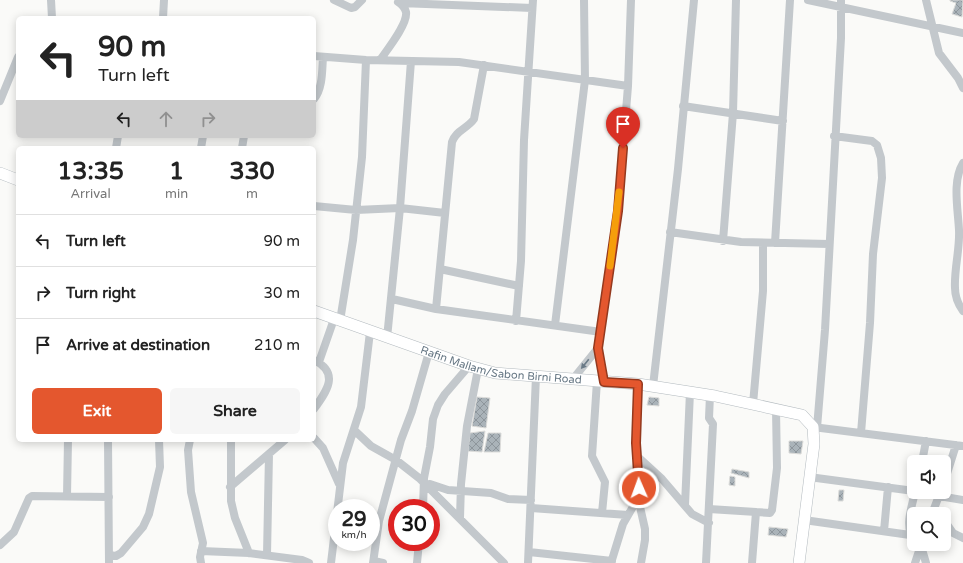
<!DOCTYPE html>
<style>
:root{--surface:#fff;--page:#f6f6f6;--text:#222;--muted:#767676;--line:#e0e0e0;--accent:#e4572e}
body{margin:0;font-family:"Varela Round",sans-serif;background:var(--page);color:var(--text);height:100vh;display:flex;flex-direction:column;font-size:15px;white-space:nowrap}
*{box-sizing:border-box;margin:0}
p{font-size:13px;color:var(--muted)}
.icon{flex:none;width:22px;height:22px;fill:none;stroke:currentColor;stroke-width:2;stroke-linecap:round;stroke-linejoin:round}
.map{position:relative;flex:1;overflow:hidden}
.drawer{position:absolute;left:16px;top:146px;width:300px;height:296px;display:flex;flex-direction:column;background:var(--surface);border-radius:6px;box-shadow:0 2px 10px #0003}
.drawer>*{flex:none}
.hud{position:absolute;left:16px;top:16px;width:300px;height:122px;border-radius:6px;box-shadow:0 2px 10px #0003;background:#fff;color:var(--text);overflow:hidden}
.fabs{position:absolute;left:907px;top:455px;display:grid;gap:8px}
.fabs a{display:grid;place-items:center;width:44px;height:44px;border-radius:6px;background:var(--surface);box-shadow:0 2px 10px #0003;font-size:20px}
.speed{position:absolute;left:328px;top:499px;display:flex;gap:8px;font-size:20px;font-weight:700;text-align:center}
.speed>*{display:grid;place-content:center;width:52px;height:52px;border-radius:50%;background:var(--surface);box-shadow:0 2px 10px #0003;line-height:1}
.speed small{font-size:10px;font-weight:400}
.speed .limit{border:6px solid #d22;background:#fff;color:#111}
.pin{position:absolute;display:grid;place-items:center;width:34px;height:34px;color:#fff;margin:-41px -17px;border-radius:50% 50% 50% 0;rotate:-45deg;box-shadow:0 0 4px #0007}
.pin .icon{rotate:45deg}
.me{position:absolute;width:44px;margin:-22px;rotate:358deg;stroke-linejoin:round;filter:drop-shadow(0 0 3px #0008)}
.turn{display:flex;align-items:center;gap:14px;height:84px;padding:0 16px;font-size:18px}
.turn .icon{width:52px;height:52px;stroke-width:2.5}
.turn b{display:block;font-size:28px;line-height:34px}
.lanes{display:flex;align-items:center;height:38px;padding:0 16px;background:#0003;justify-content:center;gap:20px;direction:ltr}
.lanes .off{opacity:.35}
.eta{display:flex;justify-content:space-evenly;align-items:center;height:68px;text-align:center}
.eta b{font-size:24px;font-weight:700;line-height:28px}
.primary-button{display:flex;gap:8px;margin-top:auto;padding:8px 16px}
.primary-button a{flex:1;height:46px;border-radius:6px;background:var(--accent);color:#fff;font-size:16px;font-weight:700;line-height:46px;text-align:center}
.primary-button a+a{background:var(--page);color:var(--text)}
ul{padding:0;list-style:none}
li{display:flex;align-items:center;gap:12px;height:52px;padding:0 16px;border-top:1px solid var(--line)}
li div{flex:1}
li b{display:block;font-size:15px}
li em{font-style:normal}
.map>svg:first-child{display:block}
.building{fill:url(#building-cross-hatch);stroke:#dcdcda}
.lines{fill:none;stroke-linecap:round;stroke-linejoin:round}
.secondary-casing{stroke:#b3babf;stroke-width:12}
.street{stroke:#c3c8cc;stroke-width:8}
.secondary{stroke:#fff;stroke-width:11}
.oneway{fill:#6a7a87}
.route-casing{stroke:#94391e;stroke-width:10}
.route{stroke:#e4572e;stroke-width:7}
.slow{stroke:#f59e0b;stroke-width:7}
.labels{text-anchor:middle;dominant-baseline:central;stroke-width:4;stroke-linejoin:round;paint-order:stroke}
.street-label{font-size:11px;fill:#657683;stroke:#fff}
</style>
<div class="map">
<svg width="963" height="563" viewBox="0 0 963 563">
<defs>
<pattern id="building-cross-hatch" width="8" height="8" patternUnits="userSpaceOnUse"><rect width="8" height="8" fill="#aab3b9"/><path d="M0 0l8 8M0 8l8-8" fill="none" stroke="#8e969c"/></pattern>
</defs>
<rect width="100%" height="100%" fill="#fafaf8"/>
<!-- building -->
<path class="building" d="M 950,0 L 963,0 L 962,17 L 952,14 L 956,3 L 950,1 Z
M 477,397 L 490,398 L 486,428 L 472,426 Z
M 649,397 L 659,398 L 659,406 L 647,405 Z
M 485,431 L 482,452 L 468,451 L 470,433 Z
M 488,433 L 501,433 L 500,452 L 484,452 Z
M 789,441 L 803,441 L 801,454 L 789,453 Z
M 732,469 L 749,472 L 749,478 L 731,473 Z
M 730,476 L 735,477 L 735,486 L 729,485 Z
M 839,490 L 844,490 L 843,501 L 838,501 Z
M 769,527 L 788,529 L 786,537 L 768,535 Z"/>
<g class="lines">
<!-- secondary casing -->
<g class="secondary-casing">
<g id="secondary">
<path d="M 0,173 L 18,180"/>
<path id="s1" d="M 314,311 L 469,366 L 495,373 L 638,384 L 715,396 L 802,415 L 813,427 L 814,444 L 799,563"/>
</g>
</g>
<!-- street -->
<path class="street" d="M 51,0 L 52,18
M 334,0 L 351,8 L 355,7 L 362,0
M 808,0 L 963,33
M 926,0 L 939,53 L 958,78 L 963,88
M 400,3 L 532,8
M 163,18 L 164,0
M 314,56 L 366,60 L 459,62 L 628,86
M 380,60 C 387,50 408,24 406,12 C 405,8 401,4 398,2
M 314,99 C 323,88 322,70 323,57
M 0,101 L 18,57
M 683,106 L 783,121
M 834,136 L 872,141 L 877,145 L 881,158 L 882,178 L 873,254 L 870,323 L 861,433
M 116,148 L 118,136
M 201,148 L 203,136
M 242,148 L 244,136
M 963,163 C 952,181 958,209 959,230 C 960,249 954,269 955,288 C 955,297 958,304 963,311
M 314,206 L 356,210 L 400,208 L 445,213
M 670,232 L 741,242 L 829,244
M 723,241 L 733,113 L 736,0
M 775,243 L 790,0
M 440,269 L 519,286
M 392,299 L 436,309 L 601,332
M 436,309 L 452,142 C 456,130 467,129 474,119 L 484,65
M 340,321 L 353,240 L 362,157 L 366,60
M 516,321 L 521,261 L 524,140 L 533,0
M 555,325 L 585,80 L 584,0
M 387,338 L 400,208 L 411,61
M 314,360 C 340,373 327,391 314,409
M 319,362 L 334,319
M 573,379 L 598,348
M 597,381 L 592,456 L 605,482 L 602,513
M 604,382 L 598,348 L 618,211 L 628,86 L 631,0
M 653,386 L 678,169 L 694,0
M 753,404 L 763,291 L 763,243
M 813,427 L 963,446
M 817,428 L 825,330 L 841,38 L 841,0
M 354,430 L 371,446 L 396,460 L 419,478 L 504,563
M 314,438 L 323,448 L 339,484
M 108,440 L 109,563
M 190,440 L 188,450 L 191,492 L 203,543 L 200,557 L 201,563
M 231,440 L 231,501 L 235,518 L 249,553
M 638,457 L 662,479 L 692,514 L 709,523
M 922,462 L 926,441
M 809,477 L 914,491
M 944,483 L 956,445
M 425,485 L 430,484 L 448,490 L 491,493 L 508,499 L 531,500
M 230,487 L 285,440
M 67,496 L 68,440
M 939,496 L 963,500
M 638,498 L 645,529 L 645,540 L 641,563
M 685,505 L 690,392
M 423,508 L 424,478 L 430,447 L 433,419 L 438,405 L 445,394 L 469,366
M 531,508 L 628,515
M 709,509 L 770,513 L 772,510 L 777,468 L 776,409
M 932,514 L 940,493
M 460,518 L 461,484 L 467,426 L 478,369
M 804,520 L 910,535
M 944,520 L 953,533 L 963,538
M 884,531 L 888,487
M 914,540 C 904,526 912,507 915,492
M 918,544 L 921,546 L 926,563
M 0,545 L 14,532 L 29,498 L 32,496 L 109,497
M 201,551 L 249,553 L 302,560 L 309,563
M 529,552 L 612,561
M 109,555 L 116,556 L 121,553 L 143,527 L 149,514 L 160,467 L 159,440
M 267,555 L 269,454
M 374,561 L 383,563
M 331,563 L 343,463 L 361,407 L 370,332
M 373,563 L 379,521 L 401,440 L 412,411 L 429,352
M 417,563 L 419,542
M 528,563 L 536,376
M 611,563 L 623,524 L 638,498 L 639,493 L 636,427 L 638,384
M 706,563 L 713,424 L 709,418 L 710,395
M 752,563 L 756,512
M 915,563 L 921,545"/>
<!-- secondary -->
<use href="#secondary" class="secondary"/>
</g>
<!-- one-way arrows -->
<defs><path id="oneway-solid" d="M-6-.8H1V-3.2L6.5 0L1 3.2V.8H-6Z"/></defs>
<use class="oneway" href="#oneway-solid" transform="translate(585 364) rotate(129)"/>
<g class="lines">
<!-- route casing -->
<g class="route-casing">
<path id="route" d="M 623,148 L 618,211 L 598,348 L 604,382 L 638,384 L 636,443 L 639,488"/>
</g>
<!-- route -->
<use href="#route" class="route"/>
<!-- slow -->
<path class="slow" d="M 610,266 L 619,192"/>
</g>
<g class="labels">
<!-- street labels -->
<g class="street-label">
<text stroke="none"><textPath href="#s1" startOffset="196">Rafin Mallam/Sabon Birni Road</textPath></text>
</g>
</g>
</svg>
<div class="fabs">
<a><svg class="icon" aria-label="sound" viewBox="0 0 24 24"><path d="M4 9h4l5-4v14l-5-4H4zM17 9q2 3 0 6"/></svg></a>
<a><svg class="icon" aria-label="search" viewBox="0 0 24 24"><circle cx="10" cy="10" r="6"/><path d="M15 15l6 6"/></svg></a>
</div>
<div class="speed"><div>29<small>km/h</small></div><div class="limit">30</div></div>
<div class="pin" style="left:623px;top:148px;background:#d93025"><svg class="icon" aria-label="arrive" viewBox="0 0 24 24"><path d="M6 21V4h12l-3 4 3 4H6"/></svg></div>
<svg class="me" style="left:639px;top:488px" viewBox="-20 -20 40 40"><circle r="17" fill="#e4572e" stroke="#fff" stroke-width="3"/><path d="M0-11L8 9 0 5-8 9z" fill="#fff"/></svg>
<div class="hud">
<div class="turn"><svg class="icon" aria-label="left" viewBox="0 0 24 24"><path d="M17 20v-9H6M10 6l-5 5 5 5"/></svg><div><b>90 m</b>Turn left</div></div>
<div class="lanes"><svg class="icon" aria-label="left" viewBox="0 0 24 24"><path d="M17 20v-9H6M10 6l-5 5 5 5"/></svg><svg class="icon off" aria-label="ahead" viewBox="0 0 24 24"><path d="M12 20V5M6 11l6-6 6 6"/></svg><svg class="icon off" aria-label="right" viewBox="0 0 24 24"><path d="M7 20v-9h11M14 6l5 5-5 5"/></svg></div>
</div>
<section class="drawer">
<div class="eta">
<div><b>13:35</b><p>Arrival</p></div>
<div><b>1</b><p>min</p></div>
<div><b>330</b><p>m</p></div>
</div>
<ul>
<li><svg class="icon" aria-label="left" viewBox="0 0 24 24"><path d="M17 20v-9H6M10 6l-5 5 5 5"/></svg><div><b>Turn left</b></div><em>90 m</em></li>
<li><svg class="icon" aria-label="right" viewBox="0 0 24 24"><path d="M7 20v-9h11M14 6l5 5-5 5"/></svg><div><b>Turn right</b></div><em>30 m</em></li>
<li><svg class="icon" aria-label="arrive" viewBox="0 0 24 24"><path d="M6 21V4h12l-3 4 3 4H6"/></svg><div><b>Arrive at destination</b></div><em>210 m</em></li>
</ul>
<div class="primary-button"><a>Exit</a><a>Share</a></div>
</section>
</div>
